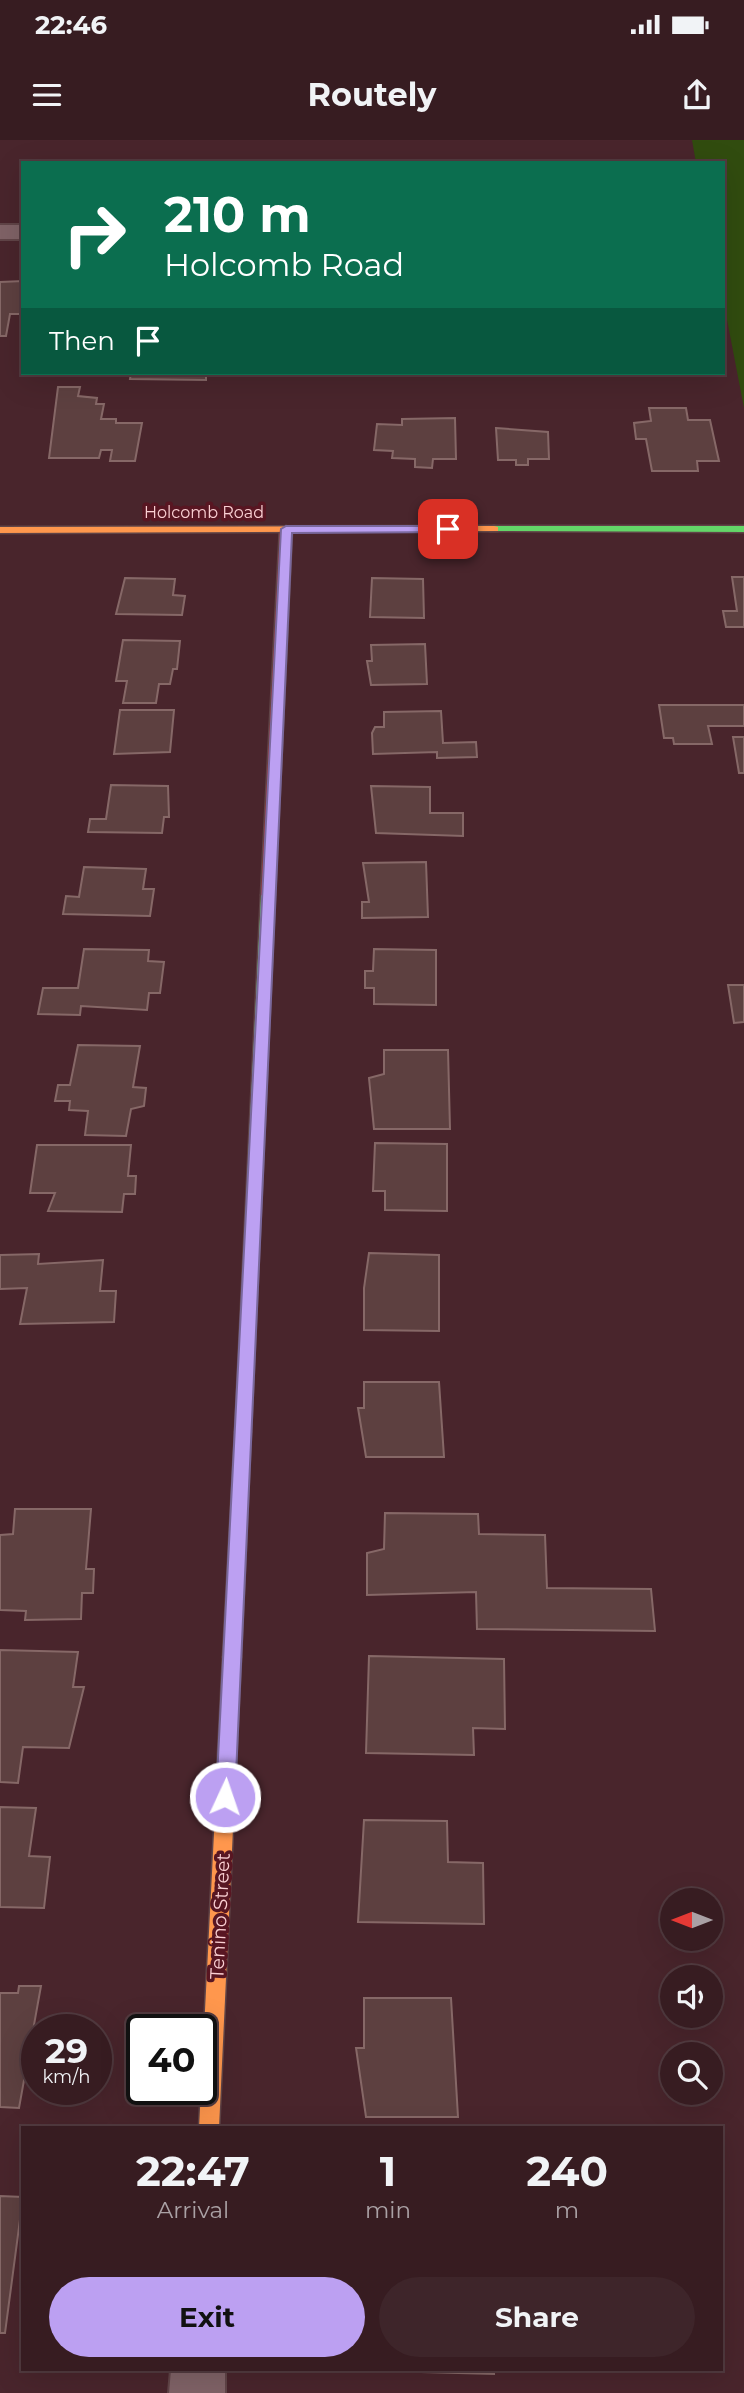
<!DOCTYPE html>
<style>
:root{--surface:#371c21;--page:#3e252a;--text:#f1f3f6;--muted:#aaa1a5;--line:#513a3f;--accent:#bca0f2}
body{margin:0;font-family:Montserrat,sans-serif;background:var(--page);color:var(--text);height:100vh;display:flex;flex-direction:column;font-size:26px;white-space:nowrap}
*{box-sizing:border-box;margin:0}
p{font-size:23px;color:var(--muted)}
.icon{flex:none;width:38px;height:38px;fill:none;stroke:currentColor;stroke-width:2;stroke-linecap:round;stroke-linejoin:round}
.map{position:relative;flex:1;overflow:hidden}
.panel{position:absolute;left:21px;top:1986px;width:702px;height:245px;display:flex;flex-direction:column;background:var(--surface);border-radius:0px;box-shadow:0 7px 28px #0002,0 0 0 2px var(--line)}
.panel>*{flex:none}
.guide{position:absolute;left:21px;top:21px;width:704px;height:214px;border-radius:0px;box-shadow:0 7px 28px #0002,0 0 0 2px var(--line);background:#0b6e4f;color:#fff;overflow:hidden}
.needle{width:46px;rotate:270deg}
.controls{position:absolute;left:660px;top:1748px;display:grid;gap:14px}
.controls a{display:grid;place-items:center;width:63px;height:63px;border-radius:50%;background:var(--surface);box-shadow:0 7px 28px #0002,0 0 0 2px var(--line);font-size:35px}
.speed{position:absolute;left:21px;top:1874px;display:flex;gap:14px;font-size:35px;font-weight:700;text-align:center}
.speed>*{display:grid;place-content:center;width:91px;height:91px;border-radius:50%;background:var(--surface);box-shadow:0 7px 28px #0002,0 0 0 2px var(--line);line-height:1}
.speed small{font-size:18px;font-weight:400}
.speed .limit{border:4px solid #111;border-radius:10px;background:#fff;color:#111}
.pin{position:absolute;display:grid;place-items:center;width:60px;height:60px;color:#fff;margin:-30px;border-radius:14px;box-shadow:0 4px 10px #0006}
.me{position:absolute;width:77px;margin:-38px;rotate:3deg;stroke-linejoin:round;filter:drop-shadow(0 0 5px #0008)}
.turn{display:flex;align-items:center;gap:24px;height:147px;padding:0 28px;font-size:32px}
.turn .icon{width:91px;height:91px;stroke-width:2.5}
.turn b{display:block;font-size:49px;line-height:60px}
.then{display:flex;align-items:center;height:66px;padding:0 28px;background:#0003;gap:14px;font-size:26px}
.eta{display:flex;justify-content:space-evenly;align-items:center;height:119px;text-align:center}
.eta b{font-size:42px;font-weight:700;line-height:49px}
.cta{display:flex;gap:14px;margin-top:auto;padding:14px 28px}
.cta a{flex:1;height:80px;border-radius:42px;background:var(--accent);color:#111;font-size:28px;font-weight:700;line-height:80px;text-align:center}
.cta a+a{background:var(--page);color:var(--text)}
.status{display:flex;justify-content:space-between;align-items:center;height:49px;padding:0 35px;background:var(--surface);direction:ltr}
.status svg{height:19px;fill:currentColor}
header{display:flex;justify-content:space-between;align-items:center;height:91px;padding:0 28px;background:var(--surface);font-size:32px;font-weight:700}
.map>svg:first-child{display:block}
.green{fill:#314c0f}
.building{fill:#5d4040;stroke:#866867;stroke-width:2}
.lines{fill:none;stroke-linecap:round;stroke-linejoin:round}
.street-casing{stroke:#604447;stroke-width:4}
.fast-casing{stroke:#604447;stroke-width:3}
.slow-casing{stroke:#604447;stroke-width:3}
.jam-casing{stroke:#604447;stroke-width:3}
.street{fill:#7f6266;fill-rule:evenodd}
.fast{fill:#63d668;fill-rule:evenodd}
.slow{fill:#ff974d;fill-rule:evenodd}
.jam{fill:#b3261e;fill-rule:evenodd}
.route{fill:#bca0f2;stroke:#7a689d;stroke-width:2}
.labels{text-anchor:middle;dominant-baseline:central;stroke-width:7;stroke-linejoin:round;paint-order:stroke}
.far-street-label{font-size:16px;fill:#fad0d3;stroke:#581622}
.street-label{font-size:19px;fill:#fad0d3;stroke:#581622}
</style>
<div class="status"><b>22:46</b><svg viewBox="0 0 49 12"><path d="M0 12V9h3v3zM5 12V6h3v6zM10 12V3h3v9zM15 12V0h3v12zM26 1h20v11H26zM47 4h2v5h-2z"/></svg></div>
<header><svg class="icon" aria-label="menu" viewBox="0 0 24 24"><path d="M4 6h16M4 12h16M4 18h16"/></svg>Routely<svg class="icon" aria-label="share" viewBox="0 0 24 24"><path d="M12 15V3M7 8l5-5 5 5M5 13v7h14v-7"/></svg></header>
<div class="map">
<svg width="744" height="2253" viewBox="0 0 744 2253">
<rect width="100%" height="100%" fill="#49252c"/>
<!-- green -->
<path class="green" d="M 692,0 L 744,0 L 744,268 L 723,159 L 723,23 L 696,23 Z"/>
<!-- building -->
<path class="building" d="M 23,141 L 23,174 L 10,174 L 6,196 L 0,196 L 0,142 Z
M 131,233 L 206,233 L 206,240 L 130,239 Z
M 58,247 L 80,247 L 78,256 L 97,258 L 96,264 L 104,264 L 101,279 L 116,279 L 116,283 L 142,283 L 135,321 L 110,321 L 112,310 L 101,310 L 99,318 L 49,318 Z
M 649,268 L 686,268 L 688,280 L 710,280 L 719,321 L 697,321 L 698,331 L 652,331 L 646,299 L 636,299 L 634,283 L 651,281 Z
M 455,278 L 456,319 L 433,319 L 432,328 L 415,327 L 415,319 L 392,318 L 393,311 L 374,310 L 377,284 L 402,285 L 402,279 Z
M 496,288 L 548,292 L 549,319 L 528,319 L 528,325 L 516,325 L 516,320 L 498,320 Z
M 732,437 L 744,437 L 744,487 L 726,487 L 723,471 L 737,471 Z
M 125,438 L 175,439 L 173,455 L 185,456 L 182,475 L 116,474 Z
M 372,438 L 423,439 L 424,478 L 370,477 Z
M 123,500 L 180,501 L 177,529 L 173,529 L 170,544 L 159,544 L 156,563 L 123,563 L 127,541 L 116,541 Z
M 425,504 L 427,544 L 371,545 L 367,521 L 372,521 L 371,505 Z
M 659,565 L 744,565 L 744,586 L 708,586 L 712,604 L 674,604 L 673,598 L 664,598 Z
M 120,570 L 174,570 L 170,612 L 114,614 Z
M 441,571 L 443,603 L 476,602 L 477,617 L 437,618 L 437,612 L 373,614 L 372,593 L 375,587 L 384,587 L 384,572 Z
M 733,597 L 744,597 L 744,633 L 739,633 Z
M 111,645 L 168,646 L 169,677 L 164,677 L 162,693 L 88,692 L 90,679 L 106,679 Z
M 371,646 L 430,647 L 430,673 L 463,673 L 463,696 L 376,693 Z
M 426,722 L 428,777 L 362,778 L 362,762 L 369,762 L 363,723 Z
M 84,727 L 146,729 L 143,749 L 154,749 L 150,776 L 63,774 L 66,756 L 79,757 Z
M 84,809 L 149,810 L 148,821 L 164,822 L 160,853 L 149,853 L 147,870 L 81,866 L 80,875 L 38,874 L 43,848 L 78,848 Z
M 374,809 L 436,810 L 436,865 L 374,864 L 374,848 L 365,848 L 365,831 L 373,831 Z
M 728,845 L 744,845 L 744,882 L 734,883 Z
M 78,905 L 140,906 L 133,947 L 146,948 L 144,966 L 131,969 L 126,996 L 85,995 L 88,971 L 69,970 L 70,961 L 55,961 L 58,945 L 70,945 Z
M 384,910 L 448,910 L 450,989 L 374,989 L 369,938 L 384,934 Z
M 375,1003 L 447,1004 L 447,1071 L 385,1070 L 385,1051 L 373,1051 Z
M 37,1005 L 131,1005 L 128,1036 L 136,1036 L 135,1054 L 124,1054 L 122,1072 L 48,1071 L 55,1053 L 30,1053 Z
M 369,1113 L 439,1115 L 439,1191 L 364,1190 L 364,1148 Z
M 39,1114 L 38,1124 L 103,1120 L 100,1151 L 116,1151 L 114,1182 L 20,1184 L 27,1148 L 0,1149 L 0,1115 Z
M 364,1242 L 439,1242 L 444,1317 L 366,1317 L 358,1268 L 364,1268 Z
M 15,1369 L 91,1369 L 86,1429 L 94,1429 L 93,1453 L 82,1453 L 81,1479 L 25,1480 L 26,1471 L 0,1470 L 0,1395 L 13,1394 Z
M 385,1373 L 478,1374 L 479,1394 L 545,1395 L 547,1448 L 651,1449 L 655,1491 L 477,1489 L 476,1452 L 367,1455 L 367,1413 L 384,1409 Z
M 0,1510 L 78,1512 L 73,1547 L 84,1547 L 69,1608 L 23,1607 L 18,1643 L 0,1642 Z
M 369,1516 L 504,1519 L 505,1589 L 473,1588 L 474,1615 L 366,1613 Z
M 0,1667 L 36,1668 L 29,1716 L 50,1717 L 44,1768 L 0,1767 Z
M 364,1680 L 447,1681 L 448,1722 L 483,1723 L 484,1784 L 358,1782 Z
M 19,1846 L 41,1846 L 19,1968 L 0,1967 L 0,1853 L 18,1853 Z
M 364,1858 L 451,1858 L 458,1977 L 366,1977 L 356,1908 L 364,1908 Z
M 0,2056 L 23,2057 L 5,2193 L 0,2193 Z
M 347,2230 L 494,2230 L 494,2234 Z"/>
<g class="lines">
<!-- street casing -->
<g class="street-casing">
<path id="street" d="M 0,85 L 23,85 L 23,99 L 0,99 Z
M 171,2230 L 225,2230 L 225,2253 L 169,2253 Z"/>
</g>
<!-- fast casing -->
<g class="fast-casing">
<path id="fast" d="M 494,386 L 744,386 L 744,392 L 490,391 L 490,387 Z
M 268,750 L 275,755 L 251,1292 L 249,1297 L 243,1299 L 237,1297 L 235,1292 L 261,755 Z"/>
</g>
<!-- slow casing -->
<g class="slow-casing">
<path id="slow" d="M 494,386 L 498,387 L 498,391 L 0,393 L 0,387 Z
M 232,1509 L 238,1511 L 241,1517 L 219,1988 L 199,1988 L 223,1517 L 226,1511 Z"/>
</g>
<!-- jam casing -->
<g class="jam-casing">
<path id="jam" d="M 286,386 L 292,389 L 275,755 L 268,760 L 261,755 L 280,389 Z
M 243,1285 L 249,1287 L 251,1292 L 241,1517 L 238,1523 L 232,1525 L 226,1523 L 223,1517 L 235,1292 L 237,1287 Z"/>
</g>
<!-- street -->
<use href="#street" class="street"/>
<!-- fast -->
<use href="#fast" class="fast"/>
<!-- slow -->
<use href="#slow" class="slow"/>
<!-- jam -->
<use href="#jam" class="jam"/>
</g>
<!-- route -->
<path class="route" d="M 448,386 L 454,389 L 452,392 L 292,393 L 235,1657 L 232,1664 L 225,1666 L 219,1664 L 216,1657 L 281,389 L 286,386 Z"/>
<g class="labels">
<!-- far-street labels -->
<g class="far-street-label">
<text x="204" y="372">Holcomb Road</text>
</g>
<!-- street labels -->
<g class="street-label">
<text transform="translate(220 1776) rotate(-87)">Tenino Street</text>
</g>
</g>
</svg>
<div class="controls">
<a><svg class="needle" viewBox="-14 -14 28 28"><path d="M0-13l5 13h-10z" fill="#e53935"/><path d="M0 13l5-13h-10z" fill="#aaa1a5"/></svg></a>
<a><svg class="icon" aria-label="sound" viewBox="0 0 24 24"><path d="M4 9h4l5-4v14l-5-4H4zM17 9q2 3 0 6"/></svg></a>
<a><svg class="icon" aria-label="search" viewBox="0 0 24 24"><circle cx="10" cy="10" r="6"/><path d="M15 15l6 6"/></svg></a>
</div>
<div class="speed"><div>29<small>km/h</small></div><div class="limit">40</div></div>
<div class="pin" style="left:448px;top:389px;background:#d93025"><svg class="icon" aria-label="arrive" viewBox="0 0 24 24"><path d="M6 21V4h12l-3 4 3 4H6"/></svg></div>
<svg class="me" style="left:225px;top:1657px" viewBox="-20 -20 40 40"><circle r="17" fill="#bca0f2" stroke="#fff" stroke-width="3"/><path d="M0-11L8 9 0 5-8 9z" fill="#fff"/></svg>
<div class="guide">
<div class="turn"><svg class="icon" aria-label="right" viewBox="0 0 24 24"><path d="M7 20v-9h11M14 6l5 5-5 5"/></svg><div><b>210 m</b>Holcomb Road</div></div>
<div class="then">Then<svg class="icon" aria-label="arrive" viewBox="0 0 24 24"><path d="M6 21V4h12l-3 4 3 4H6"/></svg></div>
</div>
<section class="panel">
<div class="eta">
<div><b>22:47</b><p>Arrival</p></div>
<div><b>1</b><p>min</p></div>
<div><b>240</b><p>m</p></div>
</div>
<div class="cta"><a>Exit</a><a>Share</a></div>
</section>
</div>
